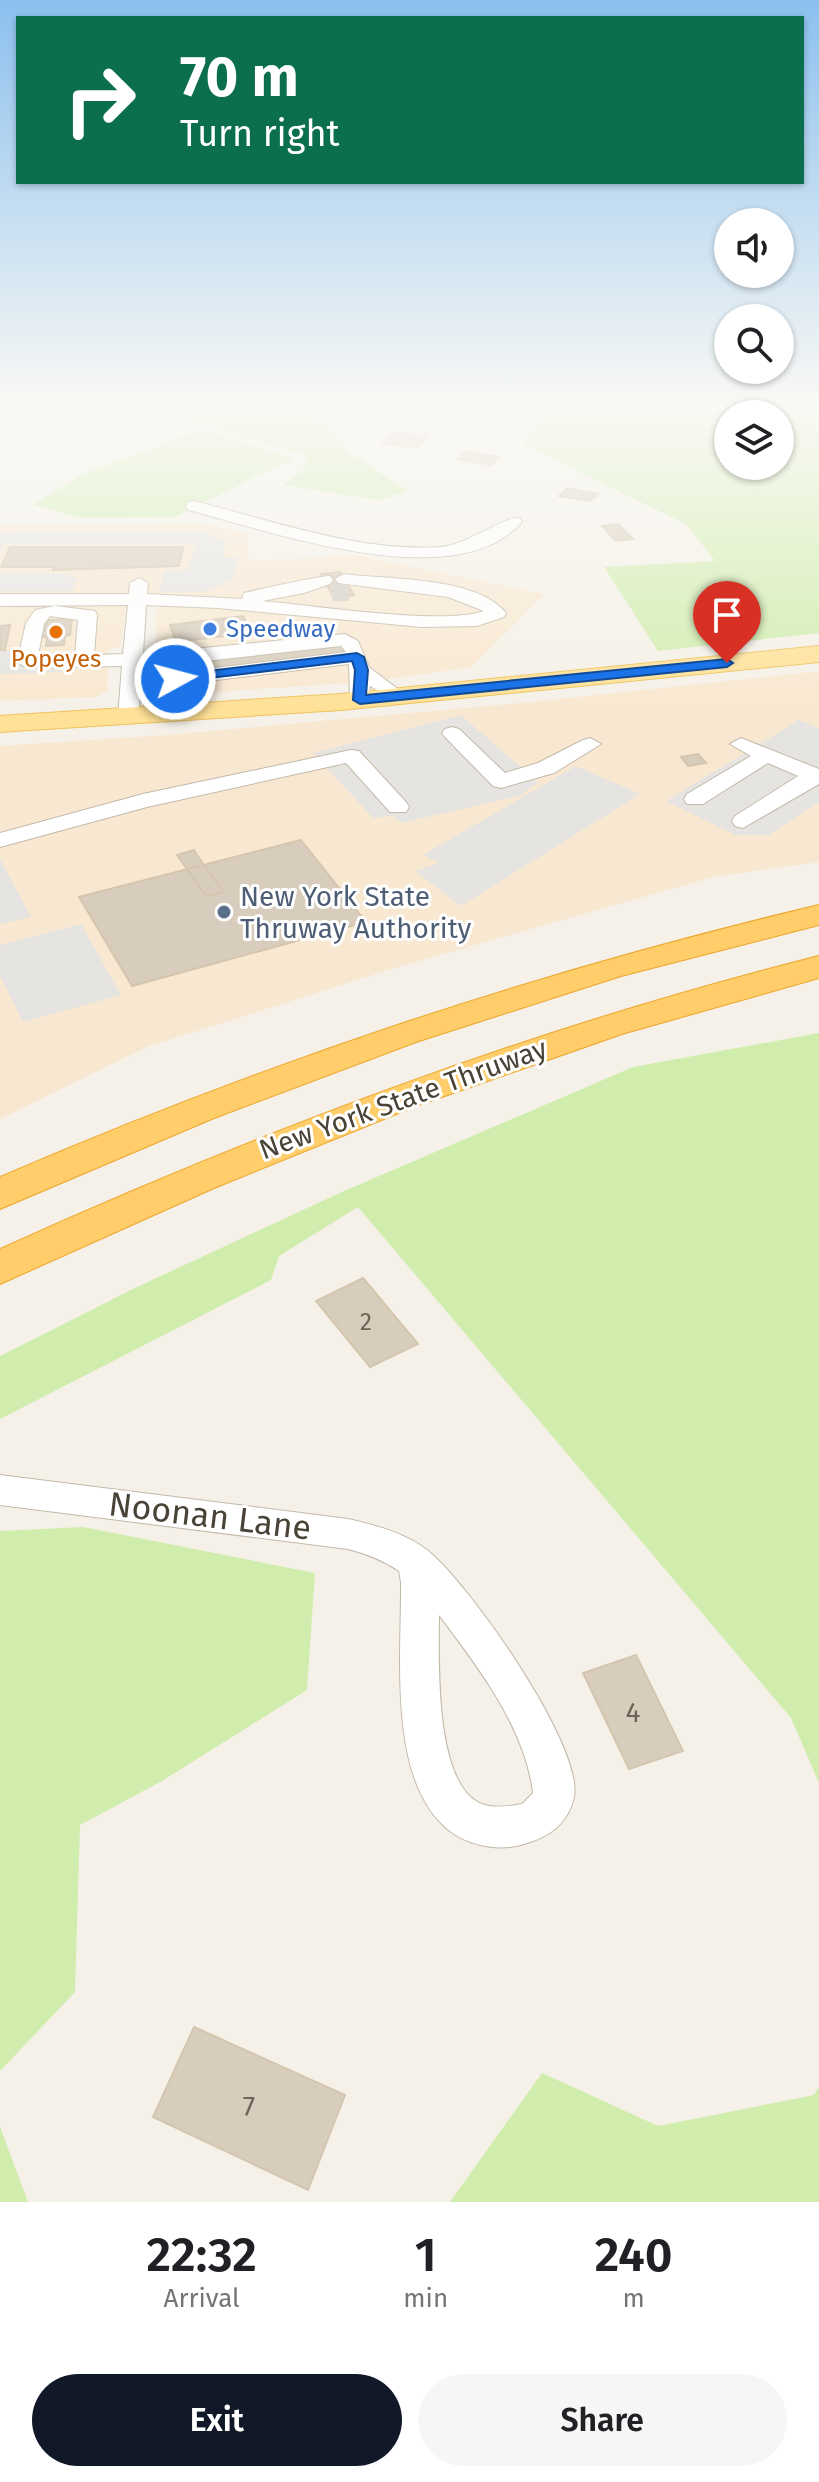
<!DOCTYPE html>
<style>
:root{--surface:#fff;--page:#f6f6f6;--text:#202124;--muted:#757577;--accent:#111827}
body{margin:0;font-family:"Fira Sans",sans-serif;background:var(--page);color:var(--text);height:100vh;display:flex;flex-direction:column;font-size:30px;white-space:nowrap}
*{box-sizing:border-box;margin:0}
p{font-size:26px;color:var(--muted)}
.icon{flex:none;width:44px;height:44px;fill:none;stroke:currentColor;stroke-width:2;stroke-linecap:round;stroke-linejoin:round}
.map{position:relative;height:2202px;overflow:hidden}
.details{display:flex;flex-direction:column;background:var(--surface);flex:1}
.details>*{flex:none}
.banner{position:absolute;left:16px;top:16px;width:788px;height:168px;border-radius:0px;box-shadow:0 2px 6px #0004;background:#0b6e4f;color:#fff;overflow:hidden}
.buttons{position:absolute;left:714px;top:208px;display:grid;gap:16px}
.buttons a{display:grid;place-items:center;width:80px;height:80px;border-radius:50%;background:var(--surface);box-shadow:0 2px 6px #0004;font-size:40px}
.pin{position:absolute;display:grid;place-items:center;width:68px;height:68px;color:#fff;margin:-82px -34px;border-radius:50% 50% 50% 0;rotate:-45deg;box-shadow:0 0 8px #0007}
.pin .icon{rotate:45deg}
.me{position:absolute;width:88px;margin:-44px;rotate:83deg;stroke-linejoin:round;filter:drop-shadow(0 0 6px #0008)}
.turn{display:flex;align-items:center;gap:28px;height:168px;padding:0 32px;font-size:36px}
.turn .icon{width:104px;height:104px;stroke-width:2.5}
.turn b{display:block;font-size:56px;line-height:68px}
.eta{display:flex;justify-content:space-evenly;align-items:center;height:136px;text-align:center}
.eta b{font-size:48px;font-weight:600;line-height:56px}
.cta{display:flex;gap:16px;margin-top:auto;padding:16px 32px}
.cta a{flex:1;height:92px;border-radius:48px;background:var(--accent);color:#fff;font-size:32px;font-weight:600;line-height:92px;text-align:center}
.cta a+a{background:var(--page);color:var(--text)}
.map>svg:first-child{display:block}
.commercial{fill:#f9e8d1}
.green{fill:#d0edad;fill-rule:evenodd}
.parking{fill:#e6e4e0}
.building{fill:#d8cdbc;stroke:#d4c5ae;stroke-width:2}
.lines{fill:none;stroke-linecap:round;stroke-linejoin:round}
.minor-tunnel{stroke:#d3cec4;stroke-width:17;stroke-dasharray:17 8;stroke-linecap:butt}
.minor-casing{stroke:#c2b9a9;stroke-width:2}
.major-casing{stroke:#efc25c;stroke-width:2}
.highway-casing{stroke:#eca52b;stroke-width:2}
.minor{fill:#fff;fill-rule:evenodd}
.major{fill:#ffe197;fill-rule:evenodd}
.highway{fill:#ffcd69;fill-rule:evenodd}
.route{fill:#1a73e8;stroke:#114b97;stroke-width:2}
.shop-dot{fill:#3f7fe0;stroke:#fff;stroke-width:3}
.food-dot{fill:#e8710a;stroke:#fff;stroke-width:3}
.service-dot{fill:#5c6f8a;stroke:#fff;stroke-width:3}
.labels{text-anchor:middle;dominant-baseline:central;stroke-width:6;stroke-linejoin:round;paint-order:stroke}
.far-shop-label{font-size:24px;fill:#366cbe;stroke:#fff;text-anchor:start}
.far-food-label{font-size:24px;fill:#c56008;stroke:#fff}
.number-label{font-size:24px;fill:#6d6558}
.service-label{font-size:28px;fill:#4e5e75;stroke:#fff;text-anchor:start}
.street-label{font-size:28px;fill:#494236;stroke:#fff}
.near-number-label{font-size:28px;fill:#6d6558}
.near-street-label{font-size:34px;fill:#494236;stroke:#fff}
</style>
<div class="map">
<svg width="819" height="2202" viewBox="0 0 819 2202">
<rect width="100%" height="100%" fill="#f5f1e8"/>
<!-- commercial -->
<path class="commercial" d="M 201,523 L 248,534 L 249,561 L 359,556 L 545,594 L 472,667 L 376,681 L 156,696 L 156,613 L 166,594 L 0,598 L 0,525 Z
M 118,604 L 127,606 L 120,647 L 109,649 L 107,691 L 96,697 L 0,701 L 0,607 Z
M 819,671 L 819,862 L 713,877 L 398,967 L 147,1047 L 0,1119 L 0,746 L 167,735 L 531,702 Z"/>
<!-- green -->
<path class="green" d="M 128,403 L 268,403 L 313,417 L 333,429 L 347,451 L 408,491 L 379,500 L 283,485 L 302,471 L 308,456 Z
M 587,403 L 819,403 L 819,633 L 658,651 L 604,567 L 715,561 L 686,524 L 523,444 L 537,423 ZM 728,414 L 780,414 L 780,466 L 728,466 Z
M 201,430 L 294,458 L 175,517 L 81,518 L 33,505 L 83,474 Z
M 819,1033 L 819,1783 L 791,1718 L 358,1207 L 279,1256 L 271,1280 L 0,1419 L 0,1356 L 137,1287 L 344,1191 L 633,1067 Z
M 83,1527 L 315,1573 L 307,1690 L 162,1781 L 80,1825 L 75,1992 L 0,2071 L 0,1531 Z
M 542,2073 L 658,2126 L 814,2095 L 819,2087 L 819,2202 L 450,2202 Z
M 0,2127 L 28,2202 L 0,2202 Z"/>
<!-- parking -->
<path class="parking" d="M 202,532 L 225,540 L 224,558 L 238,558 L 233,580 L 207,591 L 160,592 L 164,571 L 188,570 L 195,543 L 4,544 L 0,551 L 0,533 Z
M 0,573 L 70,574 L 70,578 L 79,578 L 72,591 L 0,591 Z
M 17,650 L 15,664 L 64,663 L 62,672 L 0,674 L 0,651 Z
M 461,715 L 538,782 L 519,796 L 401,823 L 393,816 L 373,818 L 313,753 Z
M 799,720 L 819,728 L 819,802 L 769,835 L 735,835 L 666,801 Z
M 576,766 L 640,794 L 461,906 L 415,871 L 439,863 L 423,855 Z
M 0,859 L 31,917 L 0,924 Z
M 81,924 L 121,995 L 23,1022 L 0,976 L 0,945 Z"/>
<!-- building -->
<path class="building" d="M 394,432 L 428,436 L 417,448 L 382,443 Z
M 467,451 L 500,457 L 491,465 L 458,459 Z
M 567,488 L 598,494 L 590,501 L 559,496 Z
M 618,524 L 633,539 L 616,541 L 602,526 Z
M 10,547 L 183,547 L 179,566 L 53,570 L 54,567 L 1,567 Z
M 340,572 L 354,595 L 334,598 L 321,574 Z
M 243,616 L 251,633 L 176,642 L 170,625 Z
M 72,619 L 70,635 L 65,636 L 64,645 L 46,646 L 47,637 L 41,637 L 48,620 Z
M 10,625 L 5,650 L 0,650 L 0,626 Z
M 346,643 L 352,653 L 181,675 L 177,664 Z
M 698,754 L 706,763 L 688,766 L 681,757 Z
M 301,840 L 366,922 L 132,986 L 79,897 Z
M 194,850 L 197,855 L 223,892 L 206,896 L 177,855 Z
M 363,1278 L 418,1344 L 370,1367 L 316,1301 Z
M 636,1655 L 683,1751 L 629,1769 L 583,1673 Z
M 194,2027 L 345,2095 L 308,2190 L 153,2117 Z"/>
<g class="lines">
<!-- minor-tunnel -->
<path class="minor-tunnel" d="M 332,593 L 352,592"/>
<!-- minor casing -->
<g class="minor-casing">
<path id="minor" d="M 388,403 L 411,403 L 340,426 L 332,421 Z
M 194,501 C 274,521 358,552 441,547 C 467,545 506,515 520,518 L 522,522 C 455,598 271,531 188,510 L 186,506 L 188,502 Z
M 344,574 C 388,580 477,576 506,613 L 504,617 L 477,626 L 422,627 L 218,608 L 146,605 L 143,654 L 345,634 L 358,641 L 369,667 L 407,696 L 397,702 L 370,686 L 367,704 L 353,704 L 350,700 L 349,664 L 175,685 L 168,683 L 159,665 L 142,665 L 138,717 L 128,723 L 118,717 L 122,666 L 27,668 L 17,662 L 26,623 L 35,610 L 55,606 L 95,611 L 97,615 L 94,655 L 123,654 L 128,605 L 0,606 L 0,594 L 129,594 L 130,583 L 139,578 L 148,583 L 147,594 L 242,599 L 244,593 C 255,590 325,575 330,576 L 333,580 L 330,584 L 304,593 L 262,601 C 312,605 441,626 484,611 L 448,597 L 338,583 L 335,579 ZM 50,616 L 78,620 L 75,655 L 38,656 L 44,624 ZM 341,646 L 346,652 L 182,672 L 178,664 Z
M 452,727 L 459,729 L 505,773 L 538,763 L 583,740 L 590,738 L 601,744 L 554,773 L 501,788 L 493,786 L 445,737 L 442,733 L 445,729 Z
M 741,738 L 819,769 L 819,784 L 743,828 L 735,826 L 732,821 L 735,816 L 798,776 L 768,763 L 703,804 L 687,804 L 684,799 L 687,794 L 751,756 L 730,744 Z
M 351,750 L 359,751 L 406,802 L 409,807 L 406,812 L 390,812 L 346,763 L 147,807 L 0,847 L 0,833 L 143,794 Z
M 0,1475 L 348,1519 C 375,1525 405,1533 427,1550 C 467,1581 584,1746 574,1797 C 568,1824 549,1837 524,1844 C 502,1851 474,1847 454,1834 C 386,1788 402,1655 401,1582 L 399,1571 C 383,1560 367,1554 348,1549 L 0,1505 ZM 439,1615 C 478,1667 525,1727 533,1793 L 522,1804 C 512,1806 495,1808 485,1805 C 433,1791 439,1657 439,1615 Z"/>
</g>
<!-- major casing -->
<g class="major-casing">
<path id="major" d="M 819,646 L 819,662 L 341,710 L 0,732 L 0,716 L 341,694 Z"/>
</g>
<!-- highway casing -->
<g class="highway-casing">
<path id="highway" d="M 819,905 L 819,925 L 621,976 L 416,1042 L 214,1118 L 0,1209 L 0,1177 C 270,1061 533,973 819,905 Z
M 819,956 L 819,978 L 622,1034 L 416,1106 L 214,1188 L 0,1284 L 0,1249 C 266,1129 536,1027 819,956 Z"/>
</g>
<!-- minor -->
<use href="#minor" class="minor"/>
<!-- major -->
<use href="#major" class="major"/>
<!-- highway -->
<use href="#highway" class="highway"/>
</g>
<!-- sky -->
<linearGradient id="sky" x2="0" y2="1"><stop stop-color="#8bc0ee"/><stop offset="0.57" stop-color="#faf9f5"/><stop offset="1" stop-color="#faf9f5" stop-opacity="0"/></linearGradient>
<rect width="819" height="711" fill="url(#sky)"/>
<!-- route -->
<path class="route" d="M 357,653 L 364,657 L 368,670 L 366,695 L 727,659 L 733,663 L 727,667 L 360,704 L 353,700 L 355,670 L 352,661 L 175,682 L 169,679 L 175,675 Z"/>
<!-- markers -->
<circle class="shop-dot" cx="210" cy="629" r="8"/>
<circle class="food-dot" cx="56" cy="632" r="8"/>
<circle class="service-dot" cx="224" cy="912" r="8"/>
<g class="labels">
<!-- far-shop labels -->
<g class="far-shop-label">
<text x="226" y="629">Speedway</text>
</g>
<!-- far-food labels -->
<g class="far-food-label">
<text x="56" y="659">Popeyes</text>
</g>
<!-- number labels -->
<g class="number-label">
<text x="366" y="1322">2</text>
</g>
<!-- service labels -->
<g class="service-label">
<text x="240" y="896">New York State<tspan x="240" dy="32">Thruway Authority</tspan></text>
</g>
<!-- street labels -->
<g class="street-label">
<text transform="translate(403 1099) rotate(-20)">New York State Thruway</text>
</g>
<!-- near-number labels -->
<g class="near-number-label">
<text x="633" y="1712">4</text>
<text x="249" y="2106">7</text>
</g>
<!-- near-street labels -->
<g class="near-street-label">
<text transform="translate(210 1516) rotate(7)">Noonan Lane</text>
</g>
</g>
</svg>
<div class="buttons">
<a><svg class="icon" aria-label="sound" viewBox="0 0 24 24"><path d="M4 9h4l5-4v14l-5-4H4zM17 9q2 3 0 6"/></svg></a>
<a><svg class="icon" aria-label="search" viewBox="0 0 24 24"><circle cx="10" cy="10" r="6"/><path d="M15 15l6 6"/></svg></a>
<a><svg class="icon" aria-label="layers" viewBox="0 0 24 24"><path d="M12 4l9 5-9 5-9-5zM3 14l9 5 9-5"/></svg></a>
</div>
<div class="pin" style="left:727px;top:663px;background:#d93025"><svg class="icon" aria-label="arrive" viewBox="0 0 24 24"><path d="M6 21V4h12l-3 4 3 4H6"/></svg></div>
<svg class="me" style="left:175px;top:679px" viewBox="-20 -20 40 40"><circle r="17" fill="#1a73e8" stroke="#fff" stroke-width="3"/><path d="M0-11L8 9 0 5-8 9z" fill="#fff"/></svg>
<div class="banner">
<div class="turn"><svg class="icon" aria-label="right" viewBox="0 0 24 24"><path d="M7 20v-9h11M14 6l5 5-5 5"/></svg><div><b>70 m</b>Turn right</div></div>
</div>
</div>
<section class="details">
<div class="eta">
<div><b>22:32</b><p>Arrival</p></div>
<div><b>1</b><p>min</p></div>
<div><b>240</b><p>m</p></div>
</div>
<div class="cta"><a>Exit</a><a>Share</a></div>
</section>
